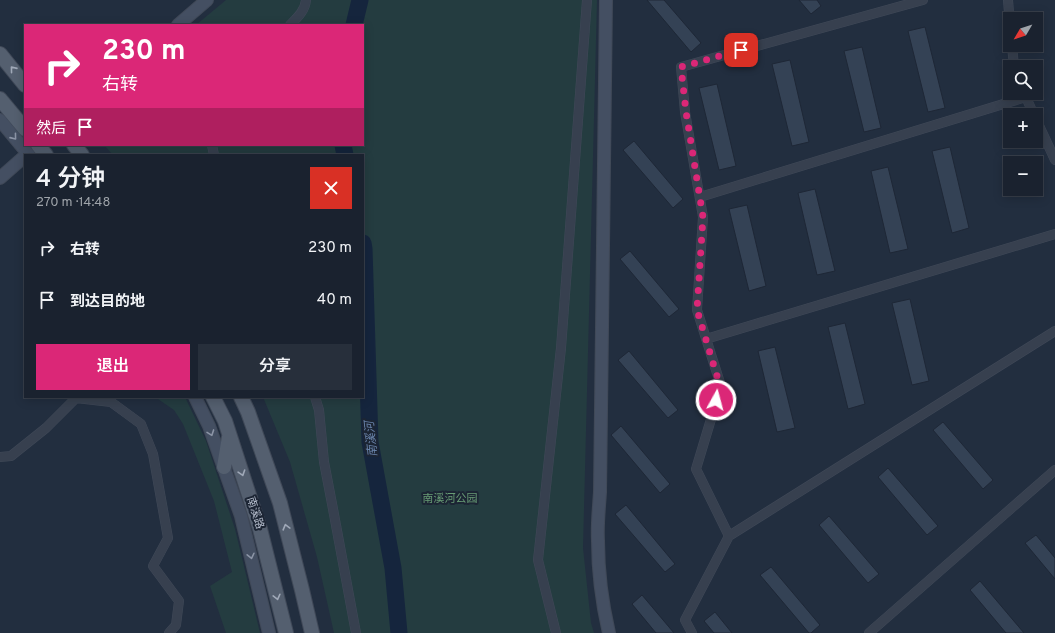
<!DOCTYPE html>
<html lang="zh">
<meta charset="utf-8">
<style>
:root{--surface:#1a222f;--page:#272f3b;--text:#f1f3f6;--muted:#9fa4aa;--line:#383f4b;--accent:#db2777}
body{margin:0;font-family:Overpass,"Noto Sans SC",sans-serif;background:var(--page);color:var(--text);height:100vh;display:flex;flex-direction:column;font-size:15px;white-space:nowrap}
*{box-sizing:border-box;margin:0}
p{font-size:13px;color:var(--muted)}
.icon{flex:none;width:22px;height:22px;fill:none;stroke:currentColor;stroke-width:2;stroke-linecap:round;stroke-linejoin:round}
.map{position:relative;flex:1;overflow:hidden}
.details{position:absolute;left:24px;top:154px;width:340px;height:244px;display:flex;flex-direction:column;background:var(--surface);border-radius:0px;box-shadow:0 2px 10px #0003,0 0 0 1px var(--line)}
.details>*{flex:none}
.banner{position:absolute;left:24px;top:24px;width:340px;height:122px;border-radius:0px;box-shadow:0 2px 10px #0003,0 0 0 1px var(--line);background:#db2777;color:#fff;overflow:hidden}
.needle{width:26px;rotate:231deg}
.buttons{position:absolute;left:1003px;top:12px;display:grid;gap:8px}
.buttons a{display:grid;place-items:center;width:40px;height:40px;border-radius:0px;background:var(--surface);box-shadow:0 2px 10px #0003,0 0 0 1px var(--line);font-size:20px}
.pin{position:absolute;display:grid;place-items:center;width:34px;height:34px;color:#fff;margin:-17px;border-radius:8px;box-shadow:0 2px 6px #0006}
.me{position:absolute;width:44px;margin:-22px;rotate:7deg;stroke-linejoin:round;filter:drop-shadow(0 0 3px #0008)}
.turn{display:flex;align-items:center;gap:14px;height:84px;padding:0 12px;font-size:18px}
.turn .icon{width:52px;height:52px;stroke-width:2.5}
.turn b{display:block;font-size:28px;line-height:34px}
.then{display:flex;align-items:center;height:38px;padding:0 12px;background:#0003;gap:8px;font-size:15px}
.round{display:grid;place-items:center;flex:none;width:42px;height:42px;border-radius:0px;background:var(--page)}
.headline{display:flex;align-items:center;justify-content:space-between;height:68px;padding:0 12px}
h1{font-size:24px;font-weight:600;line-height:30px}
.button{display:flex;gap:8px;margin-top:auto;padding:8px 12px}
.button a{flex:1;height:46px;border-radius:0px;background:var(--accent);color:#fff;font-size:16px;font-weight:600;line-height:46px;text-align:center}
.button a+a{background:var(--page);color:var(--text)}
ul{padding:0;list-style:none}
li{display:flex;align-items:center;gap:12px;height:52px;padding:0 12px}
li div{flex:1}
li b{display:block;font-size:15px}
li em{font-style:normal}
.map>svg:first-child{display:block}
.green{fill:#243c40}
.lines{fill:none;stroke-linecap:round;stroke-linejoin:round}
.river{stroke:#15253d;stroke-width:17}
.building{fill:#344255;stroke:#1e2736}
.street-casing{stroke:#404958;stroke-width:10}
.secondary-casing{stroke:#404958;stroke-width:14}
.primary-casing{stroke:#404958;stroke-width:16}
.street{stroke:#37404f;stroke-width:9}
.secondary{stroke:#444f62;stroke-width:12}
.primary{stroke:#545f6f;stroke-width:14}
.oneway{stroke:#a0a9b8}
.oneway2{stroke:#8c95a6}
.route{stroke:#db2777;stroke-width:7;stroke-dasharray:0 12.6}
.labels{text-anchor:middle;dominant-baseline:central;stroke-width:4;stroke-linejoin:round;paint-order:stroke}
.park-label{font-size:11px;fill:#689c75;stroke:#1c2534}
.street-label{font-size:11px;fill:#b3bbca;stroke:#1c2534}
.water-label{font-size:12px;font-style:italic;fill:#6a84ab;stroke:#1c2534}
</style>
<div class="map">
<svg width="1055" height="633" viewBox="0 0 1055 633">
<rect width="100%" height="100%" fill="#222e3f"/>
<!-- green -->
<path class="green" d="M 226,0 L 597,0 L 583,548 L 591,623 L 594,633 L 334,633 L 317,557 L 290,462 L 263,397 L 363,397 L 363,155 L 113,155 L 104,145 L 363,145 L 363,25 L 196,25 Z
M 155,397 L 185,397 L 206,441 L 235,529 L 260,633 L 226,633 L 210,586 L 232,572 L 214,501 L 183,424 L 174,410 Z"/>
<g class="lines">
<!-- river -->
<path class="river" d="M 354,25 L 360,0
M 343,145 L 345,155
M 363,243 L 364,249 L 370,442 L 393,568 L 399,633"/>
</g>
<!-- building -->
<path class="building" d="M 647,0 L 664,0 L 701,43 L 691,52 Z
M 799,0 L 817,0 L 821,6 L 811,14 Z
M 925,27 L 945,108 L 928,112 L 908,31 Z
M 862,47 L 881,128 L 864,132 L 844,51 Z
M 790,60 L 809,142 L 792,146 L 772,64 Z
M 717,84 L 736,166 L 719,170 L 699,88 Z
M 634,141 L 683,199 L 673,208 L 623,150 Z
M 950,147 L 969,228 L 952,233 L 932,151 Z
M 888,167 L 908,249 L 890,253 L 871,171 Z
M 815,189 L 835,271 L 817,275 L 798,193 Z
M 747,205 L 766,286 L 749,291 L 729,209 Z
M 630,251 L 679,309 L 669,317 L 620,259 Z
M 910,299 L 929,381 L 912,385 L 892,303 Z
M 845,323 L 865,404 L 848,409 L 828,327 Z
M 775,347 L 795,428 L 777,432 L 758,351 Z
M 629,351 L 678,410 L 668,418 L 618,360 Z
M 943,422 L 993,480 L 983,489 L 933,430 Z
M 621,426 L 670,484 L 660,493 L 611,435 Z
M 888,468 L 938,526 L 927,535 L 878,477 Z
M 626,505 L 675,564 L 665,572 L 615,514 Z
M 829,516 L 879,574 L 868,583 L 819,525 Z
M 1036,535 L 1055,558 L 1055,579 L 1025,543 Z
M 771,567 L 820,625 L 811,633 L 809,633 L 760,575 Z
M 980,581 L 1024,633 L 1006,633 L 970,590 Z
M 642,595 L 674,633 L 656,633 L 632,604 Z
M 715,612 L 732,633 L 714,633 L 704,621 Z"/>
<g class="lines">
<!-- street casing -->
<g class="street-casing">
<path id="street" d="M 1008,0 L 1010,25
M 290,25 C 297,18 305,11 306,0
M 1012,45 L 1014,67
M 1024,93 L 1034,115
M 1036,119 L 1055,160
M 212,145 L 214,155
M 700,197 L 1026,97
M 706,339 L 1055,234
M 315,397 L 319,410 L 324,462 L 333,509 L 356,633
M 0,457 L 11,456 L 46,428 L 76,398 L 111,402 L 141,424 L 153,454 L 168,538 L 153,566 L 179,601 L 176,625 L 169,633
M 729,536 L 1055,331
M 556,633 L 538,560 L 561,348 L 587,0
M 692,633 L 685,620 L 729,536 L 696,469 L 721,386 L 697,310 L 703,217 L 685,112 L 681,67 L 923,0
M 869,633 L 1055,470"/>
</g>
<!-- secondary casing -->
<g class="secondary-casing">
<path id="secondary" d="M 606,0 L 600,492 C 599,508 597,525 598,541 C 598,572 602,603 609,633
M 178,25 L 207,0
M 0,120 L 29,155
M 0,178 L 25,156
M 195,397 L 209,426 L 241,516 L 269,633"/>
</g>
<!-- primary casing -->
<g class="primary-casing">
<path id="primary" d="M 0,54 L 25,85
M 0,99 L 25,129
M 38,145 L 46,155
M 74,145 L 82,155
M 213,397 L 225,421 L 260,529 L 286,633
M 241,397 L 248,412 L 280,503 L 302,590 L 312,633
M 224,467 L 229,437"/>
</g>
<!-- street -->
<use href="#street" class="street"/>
<!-- secondary -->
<use href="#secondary" class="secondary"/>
<!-- primary -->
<use href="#primary" class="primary"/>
</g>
<!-- one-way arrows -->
<defs><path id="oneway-chevron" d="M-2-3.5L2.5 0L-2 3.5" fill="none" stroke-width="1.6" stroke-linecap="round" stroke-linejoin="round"/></defs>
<g class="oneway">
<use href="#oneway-chevron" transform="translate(13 69) rotate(-129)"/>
<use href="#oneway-chevron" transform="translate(242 473) rotate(72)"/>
<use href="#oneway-chevron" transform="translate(286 527) rotate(-105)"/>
<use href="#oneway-chevron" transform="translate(277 597) rotate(76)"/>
</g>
<g class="oneway2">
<use href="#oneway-chevron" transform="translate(14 137) rotate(51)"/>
<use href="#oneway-chevron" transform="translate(211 433) rotate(70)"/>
<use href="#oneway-chevron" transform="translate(251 556) rotate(77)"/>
</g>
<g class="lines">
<!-- route -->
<path class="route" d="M 716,400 L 720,386 L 697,310 L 703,217 L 686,112 L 681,67 L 741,50"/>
</g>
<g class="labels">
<!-- park labels -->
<g class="park-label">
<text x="450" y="499">南溪河公园</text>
</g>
<!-- street labels -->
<g class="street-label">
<text transform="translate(255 513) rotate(72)">南溪路</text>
</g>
<!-- water labels -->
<g class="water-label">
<text transform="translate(372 439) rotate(-96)">南溪河</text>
</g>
</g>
</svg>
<div class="buttons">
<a><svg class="needle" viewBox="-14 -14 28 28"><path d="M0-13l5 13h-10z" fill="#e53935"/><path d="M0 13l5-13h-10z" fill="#9fa4aa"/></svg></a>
<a><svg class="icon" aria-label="search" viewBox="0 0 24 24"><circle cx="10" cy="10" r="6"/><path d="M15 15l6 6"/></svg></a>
<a>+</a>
<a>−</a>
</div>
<div class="pin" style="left:741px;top:50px;background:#d93025"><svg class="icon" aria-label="arrive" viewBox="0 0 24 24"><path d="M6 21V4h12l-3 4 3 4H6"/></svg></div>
<svg class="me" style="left:716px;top:400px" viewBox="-20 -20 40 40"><circle r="17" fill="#db2777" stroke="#fff" stroke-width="3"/><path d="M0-11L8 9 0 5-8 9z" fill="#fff"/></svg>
<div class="banner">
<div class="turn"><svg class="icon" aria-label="right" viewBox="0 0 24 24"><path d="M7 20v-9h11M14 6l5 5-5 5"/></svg><div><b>230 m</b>右转</div></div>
<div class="then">然后<svg class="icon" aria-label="arrive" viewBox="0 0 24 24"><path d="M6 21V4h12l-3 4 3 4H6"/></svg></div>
</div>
<section class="details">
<div class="headline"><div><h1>4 分钟</h1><p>270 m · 14:48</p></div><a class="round" style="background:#d93025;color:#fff"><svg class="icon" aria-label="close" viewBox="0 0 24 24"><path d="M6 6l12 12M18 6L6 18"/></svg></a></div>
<ul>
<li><svg class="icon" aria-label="right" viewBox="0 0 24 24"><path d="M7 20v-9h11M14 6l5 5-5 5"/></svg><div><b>右转</b></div><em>230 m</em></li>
<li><svg class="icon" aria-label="arrive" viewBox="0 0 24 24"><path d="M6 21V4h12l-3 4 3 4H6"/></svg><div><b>到达目的地</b></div><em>40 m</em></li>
</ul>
<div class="button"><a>退出</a><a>分享</a></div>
</section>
</div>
